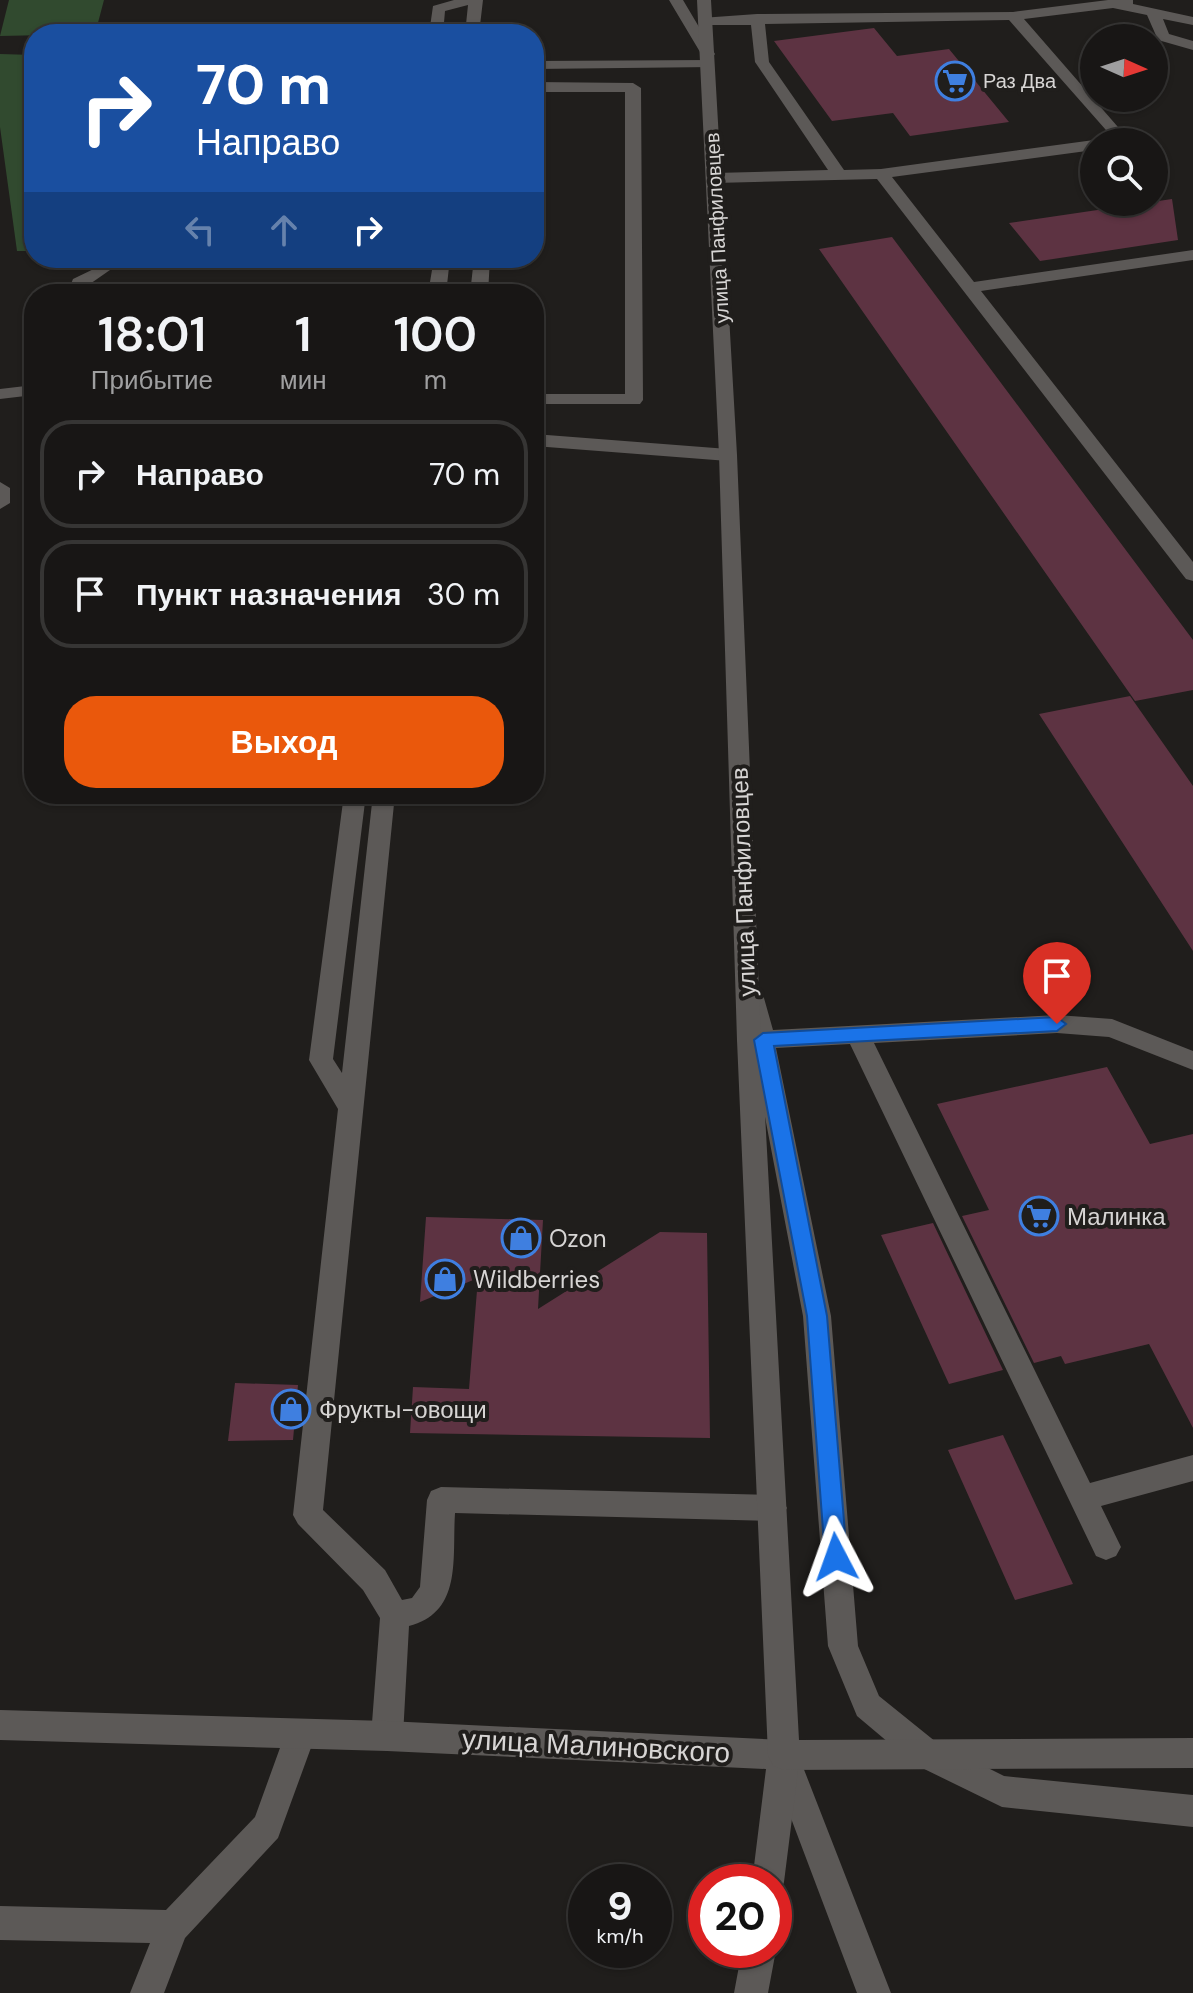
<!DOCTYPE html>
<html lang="ru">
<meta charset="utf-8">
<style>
:root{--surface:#181615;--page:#252322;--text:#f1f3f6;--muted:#9f9fa0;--line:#363534;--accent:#ea580c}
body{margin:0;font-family:"DM Sans",sans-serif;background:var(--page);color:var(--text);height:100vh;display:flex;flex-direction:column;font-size:30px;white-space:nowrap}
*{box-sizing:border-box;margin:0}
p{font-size:26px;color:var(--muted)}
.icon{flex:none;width:44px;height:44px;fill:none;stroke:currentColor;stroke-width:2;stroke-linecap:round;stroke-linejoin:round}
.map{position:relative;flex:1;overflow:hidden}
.panel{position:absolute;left:24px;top:284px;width:520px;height:520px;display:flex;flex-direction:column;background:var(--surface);border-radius:32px;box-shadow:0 2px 6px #0004,0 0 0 2px var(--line)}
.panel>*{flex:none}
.banner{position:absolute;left:24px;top:24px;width:520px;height:244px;border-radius:32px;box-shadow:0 2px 6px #0004,0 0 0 2px var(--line);background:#1a4fa0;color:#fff;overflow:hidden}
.needle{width:52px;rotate:93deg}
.fabs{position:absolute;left:1080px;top:24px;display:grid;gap:16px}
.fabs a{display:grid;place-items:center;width:88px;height:88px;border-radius:50%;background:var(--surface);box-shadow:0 2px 6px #0004,0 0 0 2px var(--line);font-size:40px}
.speed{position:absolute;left:568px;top:1864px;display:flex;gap:16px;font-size:40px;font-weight:700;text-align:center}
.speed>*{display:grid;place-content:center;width:104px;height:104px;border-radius:50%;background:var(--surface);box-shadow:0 2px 6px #0004,0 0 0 2px var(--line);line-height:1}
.speed small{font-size:20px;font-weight:400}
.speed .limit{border:12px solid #d22;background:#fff;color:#111}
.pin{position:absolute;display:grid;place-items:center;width:68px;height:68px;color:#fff;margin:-82px -34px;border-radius:50% 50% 50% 0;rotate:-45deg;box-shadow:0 0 8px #0007}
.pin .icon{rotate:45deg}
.me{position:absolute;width:88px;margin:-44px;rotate:356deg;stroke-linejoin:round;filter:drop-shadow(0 0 6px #0008)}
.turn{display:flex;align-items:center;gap:28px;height:168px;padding:0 40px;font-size:36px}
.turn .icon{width:104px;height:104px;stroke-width:2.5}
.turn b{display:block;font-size:56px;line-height:68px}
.lanes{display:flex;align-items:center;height:76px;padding:0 40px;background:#0003;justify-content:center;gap:40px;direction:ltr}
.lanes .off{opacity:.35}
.eta{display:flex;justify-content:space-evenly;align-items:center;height:136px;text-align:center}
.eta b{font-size:48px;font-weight:600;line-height:56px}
.cta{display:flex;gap:16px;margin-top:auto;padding:16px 40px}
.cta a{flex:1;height:92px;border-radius:32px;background:var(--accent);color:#fff;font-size:32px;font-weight:600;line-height:92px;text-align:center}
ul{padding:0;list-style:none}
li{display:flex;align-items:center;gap:24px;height:108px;margin:0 16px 12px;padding:0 24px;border:4px solid var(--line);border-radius:32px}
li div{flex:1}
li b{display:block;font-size:30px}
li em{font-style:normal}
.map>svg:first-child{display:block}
.green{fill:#314a2f}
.building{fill:#5d3342}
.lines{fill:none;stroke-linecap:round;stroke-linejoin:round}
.service{fill:#5c5957;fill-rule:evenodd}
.minor{fill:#5c5957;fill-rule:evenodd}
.tertiary{fill:#5c5957;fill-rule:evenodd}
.route{fill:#1a73e8;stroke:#114b97;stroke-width:2}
.labels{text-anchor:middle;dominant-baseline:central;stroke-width:8;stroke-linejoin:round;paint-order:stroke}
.far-poi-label{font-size:20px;fill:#d7d5d4;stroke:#201e1c;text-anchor:start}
.far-street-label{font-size:20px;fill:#d7d5d4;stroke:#201e1c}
.street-label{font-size:24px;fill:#d7d5d4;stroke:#201e1c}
.poi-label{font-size:24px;fill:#d7d5d4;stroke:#201e1c;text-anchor:start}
.near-street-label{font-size:28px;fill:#d7d5d4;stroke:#201e1c}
</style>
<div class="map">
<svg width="1193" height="1993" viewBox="0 0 1193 1993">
<rect width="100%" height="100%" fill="#201e1c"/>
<!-- green -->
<path class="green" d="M 9,0 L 104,0 L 95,34 L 0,36 Z
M 0,54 L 34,55 L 34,251 L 17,251 L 0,127 Z"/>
<!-- building -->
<path class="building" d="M 874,28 L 897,56 L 949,49 L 1009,122 L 910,136 L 893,113 L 832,121 L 774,41 Z
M 1172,199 L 1178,240 L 1040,261 L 1009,223 Z
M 892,237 L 1193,640 L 1193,690 L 1135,701 L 819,249 Z
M 1130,696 L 1193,786 L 1193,951 L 1039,714 Z
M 1107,1067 L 1150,1144 L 1193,1134 L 1193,1428 L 1149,1344 L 1065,1364 L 1061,1356 L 1034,1363 L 962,1216 L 989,1210 L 937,1104 Z
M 426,1217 L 543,1220 L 538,1309 L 660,1232 L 707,1233 L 710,1438 L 410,1433 L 413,1387 L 469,1389 L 478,1278 L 420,1302 Z
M 933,1223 L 1003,1370 L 949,1384 L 881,1235 Z
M 235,1383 L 298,1385 L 293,1440 L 228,1441 Z
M 1003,1435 L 1073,1584 L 1015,1600 L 948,1450 Z"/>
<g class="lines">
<!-- service -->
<path class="service" d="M 454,0 L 483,0 L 479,34 L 465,34 L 468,5 L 445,11 L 443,34 L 429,34 L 433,6 Z
M 669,0 L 683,0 L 715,54 L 713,57 L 703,57 Z
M 1108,0 L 1133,0 L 1133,4 L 1193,17 L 1193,25 L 1163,19 L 1169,34 L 1193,41 L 1193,50 L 1158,40 L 1147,15 L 1113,8 L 1024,19 L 1131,142 L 1108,142 L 1113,138 L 1009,20 L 765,24 L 769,62 L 844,170 L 881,169 L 1094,140 L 1100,142 L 1094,142 L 1094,150 L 892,177 L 974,282 L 1193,250 L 1193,260 L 981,291 L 1193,562 L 1193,581 L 1186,579 L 877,179 L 715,183 L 707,178 L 715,173 L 828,170 L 755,62 L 751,25 L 706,25 L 701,24 L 701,18 L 757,14 L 1013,12 Z
M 709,60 L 714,61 L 714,67 L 534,69 L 534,61 Z
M 534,82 L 633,83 L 641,88 L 643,400 L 640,404 L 534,404 L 534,394 L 625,394 L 625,92 L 534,92 Z
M 434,258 L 450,258 L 446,294 L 428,294 Z
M 474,258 L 490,258 L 488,294 L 470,294 Z
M 102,265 L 110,270 L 87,286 L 85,294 L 67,294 L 73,279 Z
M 34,385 L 34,395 L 0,399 L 0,389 Z
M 534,434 L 728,449 L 737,455 L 728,461 L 534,446 Z
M 0,482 L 10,488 L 10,503 L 0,509 Z
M 344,794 L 366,794 L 333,1059 L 342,1073 L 373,794 L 395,794 L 323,1510 L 385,1570 L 402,1600 L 412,1598 L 420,1587 L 427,1500 L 431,1491 L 441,1487 L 772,1495 L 782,1499 L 787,1508 L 782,1517 L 772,1521 L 455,1513 C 452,1558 463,1612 409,1626 L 403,1736 L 398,1747 L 387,1751 L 376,1747 L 371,1736 L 380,1618 L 363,1590 L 298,1524 L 293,1515 L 338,1109 L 309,1060 Z
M 754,988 L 762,991 L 773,1030 L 1057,1015 L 1112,1019 L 1193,1051 L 1193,1070 L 1109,1037 L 1057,1033 L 874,1043 L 1090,1483 L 1193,1455 L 1193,1481 L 1101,1506 L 1121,1547 L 1116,1556 L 1106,1560 L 1096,1556 L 850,1044 L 776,1048 L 831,1316 L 858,1646 L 879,1696 L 936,1742 L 1004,1776 L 1193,1795 L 1193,1827 L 1002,1807 L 914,1764 L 857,1716 L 828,1646 L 803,1316 L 752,1049 L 740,1047 L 737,1040 L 740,1033 L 749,1031 L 742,997 L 746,991 Z
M 300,1719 L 311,1723 L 316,1734 L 278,1838 L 185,1938 L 164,1993 L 130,1993 L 150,1943 L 0,1940 L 0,1906 L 166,1910 L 255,1817 L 289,1723 Z
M 785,1745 L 796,1749 L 891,1993 L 857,1993 L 769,1760 L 774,1749 Z"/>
<!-- minor -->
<path class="minor" d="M 0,1710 L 387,1721 L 784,1740 L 795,1744 L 800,1755 L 784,1882 L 780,1894 L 774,1896 L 774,1882 L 752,1882 L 766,1769 L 387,1751 L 0,1740 Z
M 774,1946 L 776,1950 L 768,1993 L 734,1993 L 742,1950 L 774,1950 Z"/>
<!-- tertiary -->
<path class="tertiary" d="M 697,0 L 711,0 L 737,455 L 761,1040 L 799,1740 L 1193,1738 L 1193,1768 L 784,1770 L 773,1766 L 768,1755 L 737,1040 L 719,455 Z"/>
</g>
<!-- route -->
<path class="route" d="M 1057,1017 L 1066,1024 L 1057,1031 L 774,1046 L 827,1316 L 847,1557 L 844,1564 L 836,1567 L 828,1564 L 825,1557 L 807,1316 L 754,1040 L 763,1033 Z"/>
<!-- icons -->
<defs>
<g id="supermarket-ring" transform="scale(2)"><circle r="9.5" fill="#201e1c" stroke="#3f7fe0" stroke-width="1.5"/><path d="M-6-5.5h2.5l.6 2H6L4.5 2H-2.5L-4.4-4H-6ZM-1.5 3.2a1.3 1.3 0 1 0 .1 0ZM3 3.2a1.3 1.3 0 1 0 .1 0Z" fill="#3f7fe0"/></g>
<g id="shop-ring" transform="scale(2)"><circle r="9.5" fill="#201e1c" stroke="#3f7fe0" stroke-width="1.5"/><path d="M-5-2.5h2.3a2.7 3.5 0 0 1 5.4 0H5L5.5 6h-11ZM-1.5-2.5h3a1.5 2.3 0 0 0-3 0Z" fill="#3f7fe0"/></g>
</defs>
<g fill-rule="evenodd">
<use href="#supermarket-ring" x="955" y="81"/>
<use href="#supermarket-ring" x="1039" y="1216"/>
<use href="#shop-ring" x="521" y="1238"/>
<use href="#shop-ring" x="445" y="1279"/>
<use href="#shop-ring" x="291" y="1409"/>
</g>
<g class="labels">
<!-- far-poi labels -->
<g class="far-poi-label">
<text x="983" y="81">Раз Два</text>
</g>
<!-- far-street labels -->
<g class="far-street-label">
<text transform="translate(717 228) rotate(-93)">улица Панфиловцев</text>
</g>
<!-- street labels -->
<g class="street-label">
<text transform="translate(743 882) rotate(-92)">улица Панфиловцев</text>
</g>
<!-- poi labels -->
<g class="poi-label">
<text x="1067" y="1216">Малинка</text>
<text x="549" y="1238">Ozon</text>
<text x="473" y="1279">Wildberries</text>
<text x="319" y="1409">Фрукты-овощи</text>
</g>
<!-- near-street labels -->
<g class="near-street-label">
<text transform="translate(596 1746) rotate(3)">улица Малиновского</text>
</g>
</g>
</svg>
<div class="fabs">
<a><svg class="needle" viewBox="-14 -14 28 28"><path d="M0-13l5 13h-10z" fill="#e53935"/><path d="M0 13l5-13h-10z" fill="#9f9fa0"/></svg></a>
<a><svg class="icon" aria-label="search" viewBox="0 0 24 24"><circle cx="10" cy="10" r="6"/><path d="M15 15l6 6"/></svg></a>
</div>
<div class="speed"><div>9<small>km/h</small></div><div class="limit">20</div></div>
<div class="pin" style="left:1057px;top:1024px;background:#d93025"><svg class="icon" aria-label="arrive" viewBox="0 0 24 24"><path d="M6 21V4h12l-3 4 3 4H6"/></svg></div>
<svg class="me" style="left:836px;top:1557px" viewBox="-20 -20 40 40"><path d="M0-17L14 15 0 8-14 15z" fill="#1a73e8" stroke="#fff" stroke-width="4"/></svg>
<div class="banner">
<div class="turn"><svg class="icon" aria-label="right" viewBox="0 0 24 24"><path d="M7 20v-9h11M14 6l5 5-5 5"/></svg><div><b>70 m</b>Направо</div></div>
<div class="lanes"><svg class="icon off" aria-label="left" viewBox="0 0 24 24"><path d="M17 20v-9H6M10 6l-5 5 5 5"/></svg><svg class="icon off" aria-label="ahead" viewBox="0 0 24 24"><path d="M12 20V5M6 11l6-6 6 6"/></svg><svg class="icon" aria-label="right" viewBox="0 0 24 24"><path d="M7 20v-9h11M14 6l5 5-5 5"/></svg></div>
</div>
<section class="panel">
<div class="eta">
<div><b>18:01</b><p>Прибытие</p></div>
<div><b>1</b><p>мин</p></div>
<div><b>100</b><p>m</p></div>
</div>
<ul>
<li><svg class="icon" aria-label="right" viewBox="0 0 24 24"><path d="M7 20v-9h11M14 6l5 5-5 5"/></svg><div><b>Направо</b></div><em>70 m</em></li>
<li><svg class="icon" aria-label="arrive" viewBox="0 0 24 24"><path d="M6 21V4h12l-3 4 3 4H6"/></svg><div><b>Пункт назначения</b></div><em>30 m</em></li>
</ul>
<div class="cta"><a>Выход</a></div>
</section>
</div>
